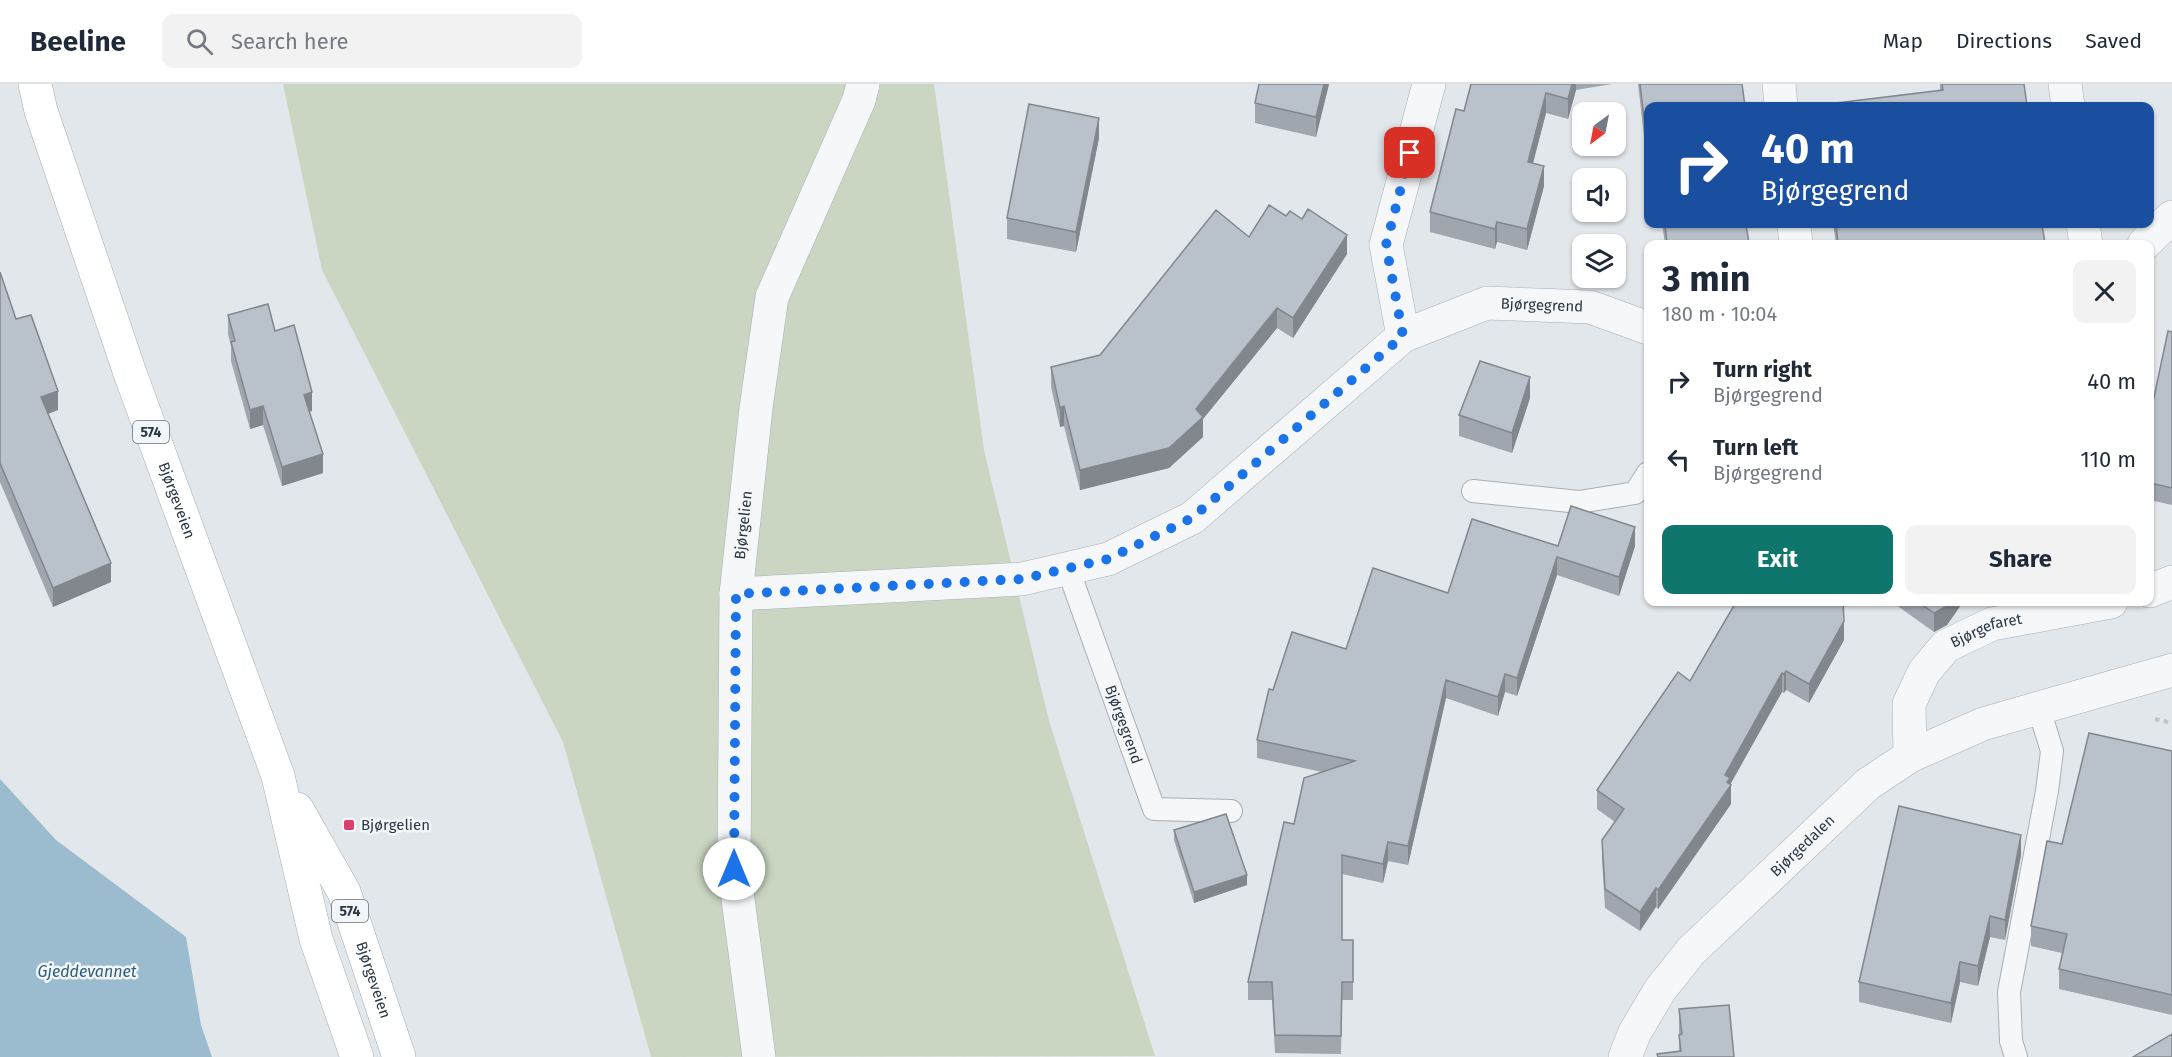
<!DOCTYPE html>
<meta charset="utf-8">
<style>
:root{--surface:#fff;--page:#f2f2f3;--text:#1f2937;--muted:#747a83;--line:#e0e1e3;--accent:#0f766e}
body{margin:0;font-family:"Fira Sans",sans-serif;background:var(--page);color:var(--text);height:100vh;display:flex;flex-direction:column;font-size:22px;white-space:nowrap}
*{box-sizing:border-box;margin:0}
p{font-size:20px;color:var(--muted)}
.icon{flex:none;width:33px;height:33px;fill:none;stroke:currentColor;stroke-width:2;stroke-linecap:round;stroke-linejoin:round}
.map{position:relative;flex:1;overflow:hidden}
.details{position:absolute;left:1644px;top:156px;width:510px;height:366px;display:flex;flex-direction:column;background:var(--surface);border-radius:12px;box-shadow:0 2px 4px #0004}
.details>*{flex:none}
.banner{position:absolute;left:1644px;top:18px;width:510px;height:126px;border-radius:12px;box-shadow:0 2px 4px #0004;background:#1a4fa0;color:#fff;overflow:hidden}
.needle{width:39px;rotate:212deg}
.fabs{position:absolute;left:1572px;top:18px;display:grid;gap:12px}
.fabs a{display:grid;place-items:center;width:54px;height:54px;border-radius:12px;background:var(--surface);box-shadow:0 2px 4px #0004;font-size:30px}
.pin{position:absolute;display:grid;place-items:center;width:51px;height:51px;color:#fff;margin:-26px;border-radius:12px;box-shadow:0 3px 9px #0006}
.me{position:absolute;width:66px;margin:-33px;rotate:0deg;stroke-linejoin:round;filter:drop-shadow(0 0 4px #0008)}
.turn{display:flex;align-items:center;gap:21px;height:126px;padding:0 18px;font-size:27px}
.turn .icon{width:78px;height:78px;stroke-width:2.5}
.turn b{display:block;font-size:42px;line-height:51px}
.round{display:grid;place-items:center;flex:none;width:63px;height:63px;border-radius:12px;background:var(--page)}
.overview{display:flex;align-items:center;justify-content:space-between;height:102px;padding:0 18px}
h1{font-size:36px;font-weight:700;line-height:45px}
.cta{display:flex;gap:12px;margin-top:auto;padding:12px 18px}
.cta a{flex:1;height:69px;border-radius:12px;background:var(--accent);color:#fff;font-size:24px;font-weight:700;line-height:69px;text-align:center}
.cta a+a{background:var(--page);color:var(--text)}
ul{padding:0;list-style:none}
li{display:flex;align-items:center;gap:18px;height:78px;padding:0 18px}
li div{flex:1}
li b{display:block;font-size:22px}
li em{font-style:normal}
header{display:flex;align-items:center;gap:36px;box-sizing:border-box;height:84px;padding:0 30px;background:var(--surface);border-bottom:2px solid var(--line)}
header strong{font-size:28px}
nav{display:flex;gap:33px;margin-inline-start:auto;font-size:21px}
.search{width:420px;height:54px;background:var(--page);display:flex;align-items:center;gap:15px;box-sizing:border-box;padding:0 21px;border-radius:12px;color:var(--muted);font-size:22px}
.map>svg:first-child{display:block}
.green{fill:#cad6c2}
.water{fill:#9bbbce}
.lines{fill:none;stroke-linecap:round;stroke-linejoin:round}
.service-casing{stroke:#a7afb6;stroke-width:24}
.minor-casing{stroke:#a7afb6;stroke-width:34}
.primary-casing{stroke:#a0aeb8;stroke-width:34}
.path{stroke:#c0c5ca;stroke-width:4;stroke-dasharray:4.5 4.5;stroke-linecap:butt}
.service{stroke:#f5f7f9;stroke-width:22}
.minor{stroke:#f5f7f9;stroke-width:33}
.primary{stroke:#fff;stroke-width:33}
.wall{fill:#9fa6ae}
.shaded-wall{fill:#82878d}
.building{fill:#b9c1ca;stroke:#82878d;stroke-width:1.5}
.route{stroke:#1a73e8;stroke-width:10;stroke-dasharray:0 18}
.poi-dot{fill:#d83f6e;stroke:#f2f6f8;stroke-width:2}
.labels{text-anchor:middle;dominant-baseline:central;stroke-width:5;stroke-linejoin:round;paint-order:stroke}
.shield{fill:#f2f6f8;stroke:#65707b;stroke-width:1.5}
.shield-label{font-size:14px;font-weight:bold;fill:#293745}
.street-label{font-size:15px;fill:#293745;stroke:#f2f6f8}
.poi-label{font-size:15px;fill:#293745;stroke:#f2f6f8;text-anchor:start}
.water-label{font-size:16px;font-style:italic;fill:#2f5e7c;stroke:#f2f6f8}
</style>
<header>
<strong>Beeline</strong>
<div class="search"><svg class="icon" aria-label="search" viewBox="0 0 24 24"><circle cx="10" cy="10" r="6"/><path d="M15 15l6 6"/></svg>Search here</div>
<nav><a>Map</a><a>Directions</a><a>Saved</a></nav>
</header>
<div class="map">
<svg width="2172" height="973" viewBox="0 0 2172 973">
<rect width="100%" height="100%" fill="#e2e7eb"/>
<!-- green -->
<path class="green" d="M 283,0 L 934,0 L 984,366 L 1049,637 L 1155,972 L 651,973 L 563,658 L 322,186 Z"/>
<!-- water -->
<path class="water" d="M 0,695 L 56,756 L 186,853 L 201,941 L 212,973 L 0,973 Z"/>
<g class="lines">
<!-- service casing -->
<g class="service-casing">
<g id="service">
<path d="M 1473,407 L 1579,418 L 1635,409 L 1648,389"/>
<path id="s1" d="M 1068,485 L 1154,725 L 1231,727"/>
<path d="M 2016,973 L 2011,957 L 2009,908 L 2047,707 L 2052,667 L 2039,625"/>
</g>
</g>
<!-- minor casing -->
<g class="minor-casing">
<g id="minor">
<path d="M 1779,0 L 1781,22"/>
<path d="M 2065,0 L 2068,22"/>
<path d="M 1794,140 L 1796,160"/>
<path d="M 2083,140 L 2086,160"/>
<path d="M 2144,160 L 2172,133"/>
<path d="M 1403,252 L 1386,161 L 1429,0"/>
<path d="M 2150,507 L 2172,498"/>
<path id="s2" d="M 736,510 L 1022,495 L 1108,475 L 1192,434 L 1403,252 L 1487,219 L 1590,223 L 1648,244"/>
<path id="s3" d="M 1910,672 L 1909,620 L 1924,588 L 1946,562 L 1992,540 L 2111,518"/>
<path id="s4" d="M 759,973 L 734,785 L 736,510 L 756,324 L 772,213 L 859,16 L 863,0"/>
<path id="s5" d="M 1625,973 L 1635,948 L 1660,906 L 1691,867 L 1868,700 L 1910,672 L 1983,640 L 2172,586"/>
</g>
</g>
<!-- primary casing -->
<g class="primary-casing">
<g id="primary">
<path id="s6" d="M 35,0 L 41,27 L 131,292 L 278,692 L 316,855 L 357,973"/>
<path id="s7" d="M 297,725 L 344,808 L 399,973"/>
</g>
</g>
<!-- path -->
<path class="path" d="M 2155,635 L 2172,639"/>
<!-- service -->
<use href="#service" class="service"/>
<!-- minor -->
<use href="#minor" class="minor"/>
<!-- primary -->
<use href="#primary" class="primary"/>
</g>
<!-- wall -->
<path class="wall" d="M 1259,0 L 1329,0 L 1316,53 L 1255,39 L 1255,19 Z
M 1471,0 L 1612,0 L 1576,6 L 1568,35 L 1546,29 L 1533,79 L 1544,102 L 1527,166 L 1497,158 L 1495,165 L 1430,148 L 1430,128 L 1464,27 Z
M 1638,0 L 1742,0 L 1648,22 L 1648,87 Z
M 1940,0 L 2024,0 L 1940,7 Z
M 1099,54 L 1076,168 L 1007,155 L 1007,134 Z
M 1662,140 L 1746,140 L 1749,160 L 1665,160 Z
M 1833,140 L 2042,140 L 2045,160 L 1836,160 Z
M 1249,153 L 1347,170 L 1293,254 L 1277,244 L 1203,335 L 1203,353 L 1169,384 L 1080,406 L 1064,342 L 1060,343 L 1051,303 L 1051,283 L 1100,271 Z
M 0,188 L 16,235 L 58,326 L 48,330 L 111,498 L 53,523 L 0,398 Z
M 228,231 L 275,247 L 312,327 L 309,328 L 323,389 L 282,402 L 263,341 L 250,345 L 231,277 L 231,262 L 228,250 Z
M 2172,248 L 2172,421 L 2150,416 L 2150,332 Z
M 1530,314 L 1512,369 L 1459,352 L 1459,331 Z
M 1558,462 L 1635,462 L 1619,512 L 1557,491 L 1517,612 L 1505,608 L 1498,632 L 1446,614 L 1408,781 L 1388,777 L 1383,799 L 1342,790 L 1342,856 L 1353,856 L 1353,916 L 1342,916 L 1341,970 L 1275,969 L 1272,916 L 1248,916 L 1248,898 L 1294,740 L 1322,688 L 1257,674 L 1257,656 L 1273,606 L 1346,565 L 1448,509 Z
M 1892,518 L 1963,518 L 1947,541 L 1934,548 Z
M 1844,556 L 1809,619 L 1786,606 L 1784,609 L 1782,608 L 1730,700 L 1731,720 L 1658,825 L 1656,823 L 1640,847 L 1605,824 L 1602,775 L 1602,756 L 1615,738 L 1597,725 L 1597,706 L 1690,597 Z
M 2172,667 L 2172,931 L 2059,905 L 2059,885 L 2062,869 L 2031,862 L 2031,842 L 2062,760 Z
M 1174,746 L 1247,801 L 1194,819 L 1174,756 Z
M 2021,771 L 2005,856 L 1990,853 L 1978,902 L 1960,898 L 1951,939 L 1859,918 L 1859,898 Z
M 1679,925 L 1734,973 L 1679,968 Z"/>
<!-- shaded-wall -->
<path class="shaded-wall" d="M 1324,0 L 1329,0 L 1316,53 L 1316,33 Z
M 1572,0 L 1576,0 L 1576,6 L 1568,35 L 1568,15 Z
M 1546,9 L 1546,29 L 1528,98 L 1528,78 Z
M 1099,34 L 1099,54 L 1076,168 L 1076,148 Z
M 1544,82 L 1544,102 L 1527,166 L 1527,145 Z
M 1497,138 L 1497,158 L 1495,165 L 1495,145 Z
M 1347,151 L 1347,170 L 1293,254 L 1293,234 Z
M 1277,224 L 1277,244 L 1203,335 L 1203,353 L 1169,384 L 1080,406 L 1080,386 L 1196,325 Z
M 1530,293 L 1530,314 L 1512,369 L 1512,349 Z
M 58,307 L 58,326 L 41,332 L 41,313 Z
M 312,308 L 312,327 L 304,329 L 304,311 Z
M 263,322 L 263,341 L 250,345 L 250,326 Z
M 1064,322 L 1064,342 L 1060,343 L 1060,324 Z
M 323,370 L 323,389 L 282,402 L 282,383 Z
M 1635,443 L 1635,462 L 1619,512 L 1619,493 Z
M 1557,473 L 1557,491 L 1517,612 L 1517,594 Z
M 111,479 L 111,498 L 53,523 L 53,504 Z
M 1950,518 L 1963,518 L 1947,541 L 1934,548 L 1934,529 Z
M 1844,537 L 1844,556 L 1809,619 L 1809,600 Z
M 1786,587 L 1786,606 L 1784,609 L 1784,590 Z
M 1782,589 L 1782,608 L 1730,701 L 1731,701 L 1731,720 L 1658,825 L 1658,806 Z
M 1505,590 L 1505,608 L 1498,632 L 1498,613 Z
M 1446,596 L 1446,614 L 1408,781 L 1408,762 Z
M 2021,751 L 2021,771 L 2005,856 L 2005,836 Z
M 1388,758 L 1388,777 L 1383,799 L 1383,780 Z
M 1247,791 L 1247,801 L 1194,819 L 1194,808 Z
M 1656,804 L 1656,823 L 1640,847 L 1640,828 Z
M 1990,832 L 1990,853 L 1978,902 L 1978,882 Z
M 1960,878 L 1960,898 L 1951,939 L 1951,919 Z"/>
<!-- building -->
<path class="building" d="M 1259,0 L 1324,0 L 1316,33 L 1255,19 Z
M 1471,0 L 1572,0 L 1568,15 L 1546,9 L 1528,78 L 1544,82 L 1527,145 L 1497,138 L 1495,145 L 1430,128 L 1456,25 L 1464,27 Z
M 1640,0 L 1742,0 L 1745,22 L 1648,22 L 1648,67 Z
M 1942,0 L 2024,0 L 2027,22 L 1820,22 L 1820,21 L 1943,6 Z
M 1029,20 L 1099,34 L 1076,148 L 1007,134 Z
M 1269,121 L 1286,132 L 1290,127 L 1302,135 L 1308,125 L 1347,151 L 1293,234 L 1277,224 L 1196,325 L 1203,333 L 1169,364 L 1080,386 L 1064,322 L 1060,324 L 1051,283 L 1100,271 L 1216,126 L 1249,153 Z
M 1665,140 L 1746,140 L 1749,160 L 1667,160 Z
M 1836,140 L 2042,140 L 2045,160 L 1838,160 Z
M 0,188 L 16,235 L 31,231 L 58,307 L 41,313 L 111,479 L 53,504 L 0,379 Z
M 268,220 L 275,247 L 294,241 L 312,308 L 304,311 L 323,370 L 282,383 L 263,322 L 250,326 L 231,258 L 235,257 L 228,231 Z
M 2168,247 L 2172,248 L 2172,404 L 2150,399 L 2150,332 Z
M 1480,277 L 1530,293 L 1512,349 L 1459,331 Z
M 1571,422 L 1635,443 L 1619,493 L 1557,473 L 1517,594 L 1505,590 L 1498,613 L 1446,596 L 1408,762 L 1388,758 L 1383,780 L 1342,771 L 1342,856 L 1353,856 L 1353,898 L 1342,898 L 1341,952 L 1275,951 L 1272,898 L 1248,898 L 1284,738 L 1294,740 L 1304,694 L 1355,677 L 1257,656 L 1269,605 L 1273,606 L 1292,548 L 1346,565 L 1373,484 L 1448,509 L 1472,435 L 1558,462 Z
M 1736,518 L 1843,518 L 1844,537 L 1809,600 L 1786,587 L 1784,590 L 1782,589 L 1725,691 L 1730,694 L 1727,698 L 1731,701 L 1658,806 L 1656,804 L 1640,828 L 1605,805 L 1602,756 L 1624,725 L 1597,706 L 1678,588 L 1690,597 Z
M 1918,518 L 1950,518 L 1947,522 L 1934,529 Z
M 2089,649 L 2172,667 L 2172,911 L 2059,885 L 2067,850 L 2031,842 L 2047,757 L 2062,760 Z
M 1899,722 L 2021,751 L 2005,836 L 1990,832 L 1978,882 L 1960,878 L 1951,919 L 1859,898 Z
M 1226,730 L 1247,791 L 1194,808 L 1174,746 Z
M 1729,921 L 1734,973 L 1658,973 L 1657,970 L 1681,967 L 1679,951 L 1682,950 L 1679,925 Z
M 2172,950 L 2172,973 L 2133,973 Z"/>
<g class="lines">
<!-- route -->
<path class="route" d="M 734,785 L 736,510 L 1022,495 L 1108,475 L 1192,434 L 1403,252 L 1386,161 L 1410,69"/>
</g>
<!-- markers -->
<rect class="poi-dot" x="343" y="735" width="12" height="12" rx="3"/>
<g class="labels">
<!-- shield labels -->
<g class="shield">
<rect x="133" y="337" width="36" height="22" rx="4.5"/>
<rect x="332" y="816" width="36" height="22" rx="4.5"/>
</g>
<g class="shield-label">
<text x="151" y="348">574</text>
<text x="350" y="827">574</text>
</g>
<!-- street labels -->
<g class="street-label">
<text stroke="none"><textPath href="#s2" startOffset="892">Bjørgegrend</textPath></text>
<text stroke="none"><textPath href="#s6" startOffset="440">Bjørgeveien</textPath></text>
<text stroke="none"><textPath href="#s4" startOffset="534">Bjørgelien</textPath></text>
<text stroke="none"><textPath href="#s3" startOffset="165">Bjørgefaret</textPath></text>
<text stroke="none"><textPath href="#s1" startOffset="165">Bjørgegrend</textPath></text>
<text stroke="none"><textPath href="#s5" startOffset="279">Bjørgedalen</textPath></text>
<text stroke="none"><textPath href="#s7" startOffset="188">Bjørgeveien</textPath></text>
</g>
<!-- poi labels -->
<g class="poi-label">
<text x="361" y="741">Bjørgelien</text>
</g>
<!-- water labels -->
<g class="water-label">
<text x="87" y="887">Gjeddevannet</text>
</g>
</g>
</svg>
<div class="fabs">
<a><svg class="needle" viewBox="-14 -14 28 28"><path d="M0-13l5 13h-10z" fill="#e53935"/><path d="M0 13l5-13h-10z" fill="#747a83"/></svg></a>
<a><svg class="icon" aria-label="sound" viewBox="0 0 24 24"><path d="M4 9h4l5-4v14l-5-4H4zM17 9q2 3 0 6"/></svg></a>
<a><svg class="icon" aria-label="layers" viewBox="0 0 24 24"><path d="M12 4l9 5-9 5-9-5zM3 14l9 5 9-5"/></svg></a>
</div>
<div class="pin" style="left:1410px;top:69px;background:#d93025"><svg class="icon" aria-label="arrive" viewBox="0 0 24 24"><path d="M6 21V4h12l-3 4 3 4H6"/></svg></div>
<svg class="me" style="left:734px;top:785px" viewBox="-20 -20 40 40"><circle r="19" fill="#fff"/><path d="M0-13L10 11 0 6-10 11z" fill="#1a73e8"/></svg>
<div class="banner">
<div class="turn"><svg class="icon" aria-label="right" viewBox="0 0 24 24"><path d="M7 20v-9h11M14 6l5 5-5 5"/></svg><div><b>40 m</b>Bjørgegrend</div></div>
</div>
<section class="details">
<div class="overview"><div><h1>3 min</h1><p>180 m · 10:04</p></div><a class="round"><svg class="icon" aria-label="close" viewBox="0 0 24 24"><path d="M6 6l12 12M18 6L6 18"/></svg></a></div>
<ul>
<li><svg class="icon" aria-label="right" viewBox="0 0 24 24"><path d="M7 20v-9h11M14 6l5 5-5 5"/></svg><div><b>Turn right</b><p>Bjørgegrend</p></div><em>40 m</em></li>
<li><svg class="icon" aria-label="left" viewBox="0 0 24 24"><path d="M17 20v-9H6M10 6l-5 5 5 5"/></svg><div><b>Turn left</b><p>Bjørgegrend</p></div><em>110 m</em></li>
</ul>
<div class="cta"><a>Exit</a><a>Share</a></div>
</section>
</div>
